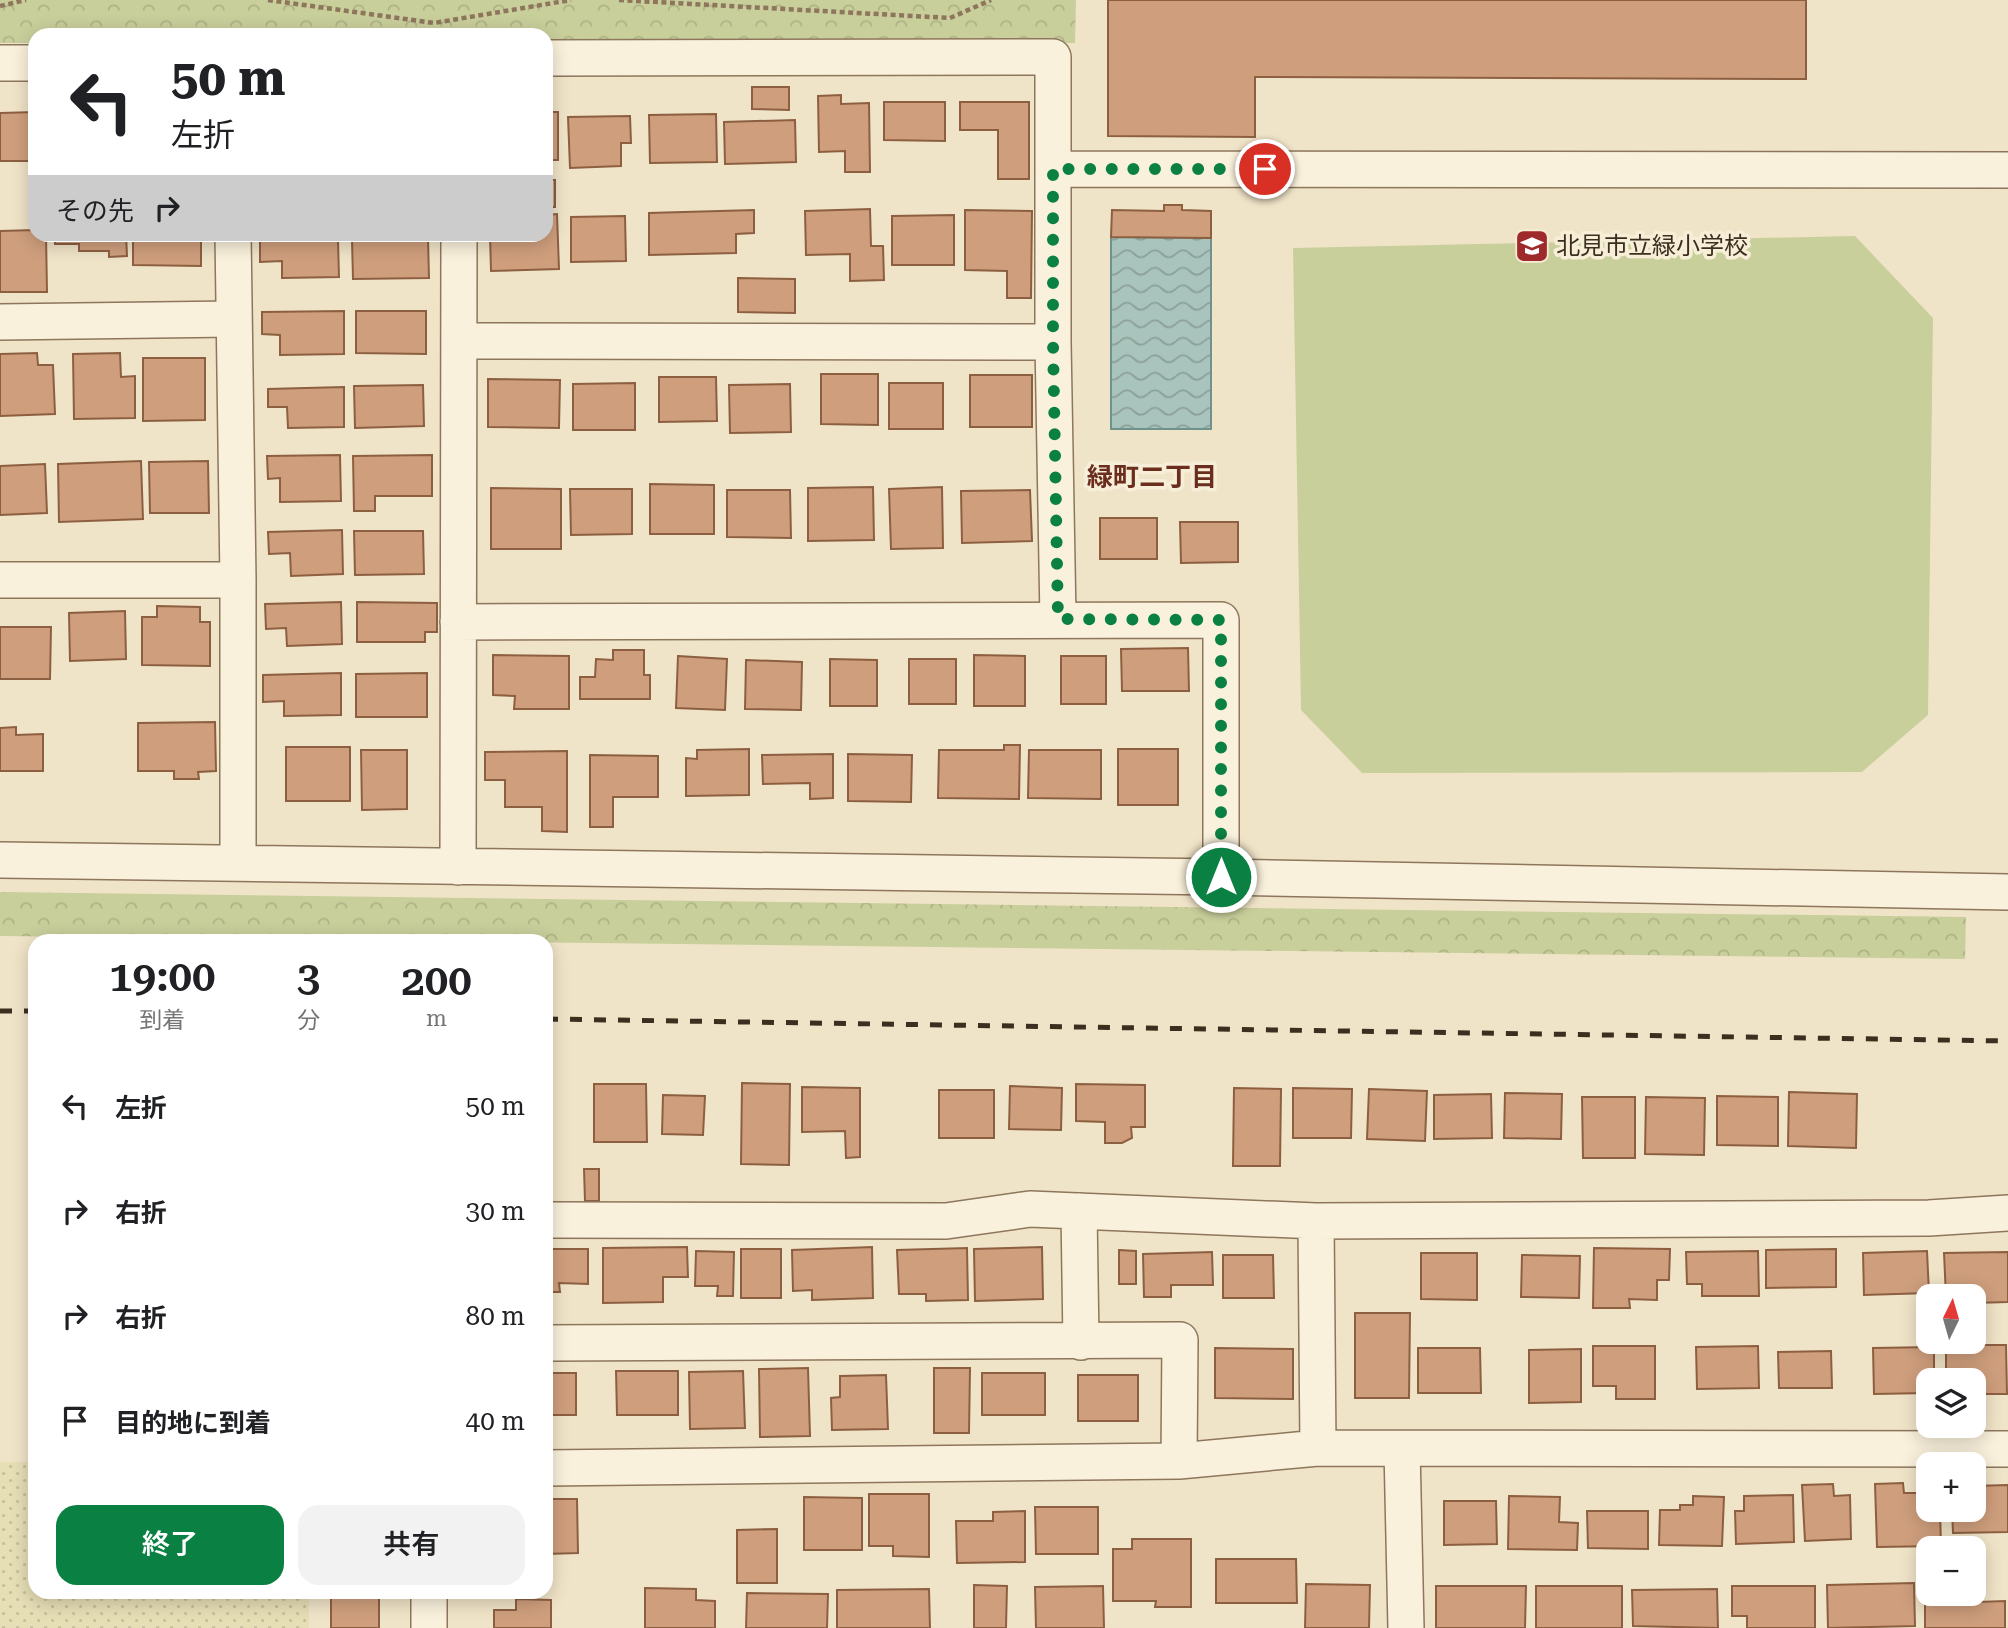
<!DOCTYPE html>
<html lang="ja">
<meta charset="utf-8">
<style>
:root{--surface:#fff;--page:#f2f2f2;--text:#202124;--muted:#757577;--accent:#0b8043}
body{margin:0;font-family:"Roboto Serif","Noto Sans JP",serif;background:var(--page);color:var(--text);height:100vh;display:flex;flex-direction:column;font-size:26px;white-space:nowrap}
*{box-sizing:border-box;margin:0}
p{font-size:23px;color:var(--muted)}
.icon{flex:none;width:38px;height:38px;fill:none;stroke:currentColor;stroke-width:2;stroke-linecap:round;stroke-linejoin:round}
.map{position:relative;flex:1;overflow:hidden}
.sheet{position:absolute;left:28px;top:934px;width:525px;height:665px;display:flex;flex-direction:column;background:var(--surface);border-radius:21px;box-shadow:0 4px 18px #0003}
.sheet>*{flex:none}
.banner{position:absolute;left:28px;top:28px;width:525px;height:214px;border-radius:21px;box-shadow:0 4px 18px #0003;background:#fff;color:var(--text);overflow:hidden}
.needle{width:46px;rotate:5deg}
.fabs{position:absolute;left:1916px;top:1284px;display:grid;gap:14px}
.fabs a{display:grid;place-items:center;width:70px;height:70px;border-radius:14px;background:var(--surface);box-shadow:0 4px 18px #0003;font-size:35px}
.pin{position:absolute;display:grid;place-items:center;width:60px;height:60px;color:#fff;margin:-30px;border:4px solid #fff;border-radius:50%;box-shadow:0 2px 7px #0007}
.me{position:absolute;width:77px;margin:-38px;rotate:0deg;stroke-linejoin:round;filter:drop-shadow(0 0 5px #0008)}
.turn{display:flex;align-items:center;gap:24px;height:147px;padding:0 28px;font-size:32px}
.turn .icon{width:91px;height:91px;stroke-width:2.5}
.turn b{display:block;font-size:49px;line-height:60px}
.then{display:flex;align-items:center;height:66px;padding:0 28px;background:#0003;gap:14px;font-size:26px}
.eta{display:flex;justify-content:space-evenly;align-items:center;height:119px;text-align:center}
.eta b{font-size:42px;font-weight:600;line-height:49px}
.action{display:flex;gap:14px;margin-top:auto;padding:14px 28px}
.action a{flex:1;height:80px;border-radius:21px;background:var(--accent);color:#fff;font-size:28px;font-weight:600;line-height:80px;text-align:center}
.action a+a{background:var(--page);color:var(--text)}
ul{padding:0;list-style:none}
li{display:flex;align-items:center;gap:21px;height:105px;padding:0 28px}
li div{flex:1}
li b{display:block;font-size:26px}
li em{font-style:normal}
.map>svg:first-child{display:block}
.farmland{fill:url(#farmland-dots)}
.green{fill:#c9cf9b}
.forest{fill:url(#forest-crowns)}
.water{fill:url(#water-waves);stroke:#6f938a;stroke-width:2}
.building{fill:#cf9f7d;stroke:#8d5f41;stroke-width:2}
.lines{fill:none;stroke-linecap:round;stroke-linejoin:round}
.minor-casing{stroke:#8d765c;stroke-width:38}
.path{stroke:#8d765c;stroke-width:4.5;stroke-dasharray:5 3.5;stroke-linecap:butt}
.minor{stroke:#faf1dc;stroke-width:35}
.rail{stroke:#3d2e20;stroke-width:5;stroke-dasharray:12 12;stroke-linecap:butt}
.route{stroke:#0b8043;stroke-width:12;stroke-dasharray:0 21.6}
.labels{text-anchor:middle;dominant-baseline:central;stroke-width:7;stroke-linejoin:round;paint-order:stroke}
.poi-label{font-size:24px;fill:#3d2e20;stroke:#f7eed8;text-anchor:start}
.neighbourhood-label{font-size:26px;font-weight:bold;fill:#6b2e1e;stroke:#f7eed8}
</style>
<div class="map">
<svg width="2008" height="1628" viewBox="0 0 2008 1628">
<defs>
<pattern id="farmland-dots" width="8" height="8" patternUnits="userSpaceOnUse" patternTransform="scale(1.75)"><rect width="8" height="8" fill="#e6deb5"/><path d="M2 2h.1M6 6h.1" fill="none" stroke="#c6bf9b" stroke-width="1.8" stroke-linecap="round"/></pattern>
<pattern id="forest-crowns" width="20" height="18" patternUnits="userSpaceOnUse" patternTransform="scale(1.75)"><rect width="20" height="18" fill="#c9cf9b"/><path d="M2 6a3 3 0 1 1 6 0M12 15a3 3 0 1 1 6 0" fill="none" stroke="#aeb285"/></pattern>
<pattern id="water-waves" width="16" height="10" patternUnits="userSpaceOnUse" patternTransform="scale(1.75)"><rect width="16" height="10" fill="#a9c4bc"/><path d="M0 5q4-4 8 0t8 0" fill="none" stroke="#8ba098"/></pattern>
</defs>
<rect width="100%" height="100%" fill="#f0e4c8"/>
<!-- farmland -->
<path class="farmland" d="M 0,1462 L 35,1462 L 35,1592 L 309,1593 L 309,1628 L 0,1628 Z"/>
<!-- green -->
<path class="green" d="M 1855,236 L 1933,318 L 1928,715 L 1862,772 L 1362,773 L 1301,710 L 1293,248 Z"/>
<!-- forest -->
<path class="forest" d="M 0,0 L 1076,0 L 1075,43 L 546,43 L 546,35 L 35,35 L 35,43 L 0,43 Z
M 0,892 L 1966,917 L 1965,959 L 0,936 Z"/>
<!-- water -->
<path class="water" d="M 1111,237 L 1211,238 L 1211,429 L 1111,429 Z"/>
<!-- building -->
<path class="building" d="M 1108,0 L 1806,0 L 1806,79 L 1255,77 L 1255,137 L 1108,136 Z
M 752,87 L 789,87 L 789,110 L 752,109 Z
M 841,95 L 841,104 L 869,103 L 870,172 L 845,172 L 845,151 L 819,152 L 818,96 Z
M 884,102 L 945,102 L 945,141 L 884,140 Z
M 960,102 L 1029,102 L 1029,179 L 998,179 L 998,130 L 960,130 Z
M 35,112 L 35,161 L 0,161 L 0,113 Z
M 546,112 L 558,112 L 558,160 L 546,160 Z
M 716,114 L 717,162 L 650,163 L 649,115 Z
M 630,116 L 631,143 L 621,143 L 621,166 L 570,168 L 568,117 Z
M 795,120 L 796,162 L 725,164 L 724,122 Z
M 546,180 L 555,180 L 555,207 L 546,207 Z
M 1164,205 L 1182,205 L 1182,210 L 1211,211 L 1211,238 L 1111,237 L 1112,210 L 1164,211 Z
M 870,209 L 871,246 L 883,246 L 884,280 L 850,281 L 850,254 L 806,255 L 805,211 Z
M 754,210 L 754,233 L 736,234 L 736,253 L 649,255 L 649,213 Z
M 965,210 L 1032,211 L 1031,298 L 1007,298 L 1007,271 L 965,270 Z
M 557,214 L 559,269 L 491,271 L 490,234 L 546,234 L 546,215 Z
M 954,215 L 954,265 L 892,265 L 892,216 Z
M 625,216 L 626,261 L 571,262 L 571,217 Z
M 35,230 L 35,234 L 46,234 L 47,292 L 0,292 L 0,231 Z
M 55,234 L 126,234 L 127,256 L 109,257 L 109,251 L 79,251 L 79,244 L 55,244 Z
M 133,234 L 201,234 L 201,266 L 133,265 Z
M 428,238 L 429,278 L 353,279 L 352,240 Z
M 260,240 L 338,240 L 339,277 L 282,278 L 282,261 L 260,262 Z
M 738,278 L 795,279 L 795,313 L 738,312 Z
M 344,311 L 344,354 L 280,355 L 280,335 L 262,334 L 262,312 Z
M 356,311 L 426,311 L 426,354 L 356,353 Z
M 37,353 L 38,365 L 53,365 L 55,414 L 0,416 L 0,354 Z
M 120,353 L 121,377 L 135,376 L 135,418 L 74,419 L 73,354 Z
M 143,358 L 205,358 L 205,420 L 143,421 Z
M 821,374 L 878,374 L 878,425 L 821,424 Z
M 970,375 L 1032,375 L 1032,427 L 970,427 Z
M 659,377 L 716,377 L 717,421 L 659,422 Z
M 488,379 L 560,380 L 559,428 L 488,427 Z
M 635,383 L 635,430 L 573,430 L 573,384 Z
M 889,383 L 943,383 L 943,429 L 889,429 Z
M 790,384 L 791,432 L 730,433 L 729,385 Z
M 423,385 L 424,426 L 355,428 L 354,386 Z
M 344,387 L 344,427 L 288,428 L 287,407 L 268,407 L 268,389 Z
M 340,455 L 341,501 L 280,502 L 280,478 L 268,479 L 267,456 Z
M 432,455 L 432,496 L 375,496 L 375,511 L 354,511 L 353,456 Z
M 141,461 L 143,519 L 59,522 L 58,464 Z
M 208,461 L 209,513 L 150,513 L 149,462 Z
M 45,464 L 47,513 L 0,515 L 0,466 Z
M 650,484 L 714,485 L 714,534 L 650,534 Z
M 873,487 L 874,540 L 808,541 L 808,488 Z
M 942,487 L 943,548 L 891,549 L 889,489 Z
M 491,488 L 561,489 L 561,549 L 491,549 Z
M 570,489 L 632,489 L 632,534 L 571,535 Z
M 727,490 L 790,490 L 791,538 L 727,537 Z
M 1030,490 L 1032,541 L 962,543 L 961,491 Z
M 1100,518 L 1157,518 L 1157,559 L 1100,559 Z
M 1180,522 L 1238,522 L 1238,562 L 1181,563 Z
M 342,530 L 343,574 L 291,576 L 290,553 L 269,554 L 268,532 Z
M 354,531 L 423,531 L 424,574 L 355,575 Z
M 341,602 L 342,644 L 287,646 L 286,628 L 266,629 L 265,604 Z
M 357,602 L 437,603 L 437,632 L 425,632 L 425,642 L 357,642 Z
M 157,606 L 200,607 L 200,622 L 210,622 L 210,666 L 142,665 L 142,617 L 157,617 Z
M 125,611 L 126,659 L 70,661 L 69,613 Z
M 0,627 L 51,627 L 50,679 L 0,679 Z
M 1188,648 L 1189,691 L 1122,691 L 1121,649 Z
M 613,650 L 644,650 L 644,675 L 650,675 L 650,699 L 580,699 L 580,677 L 595,677 L 596,659 L 613,660 Z
M 493,655 L 569,656 L 569,709 L 514,709 L 515,696 L 493,695 Z
M 974,655 L 1025,656 L 1025,706 L 974,706 Z
M 678,656 L 727,659 L 725,710 L 676,708 Z
M 1061,656 L 1106,656 L 1106,704 L 1061,704 Z
M 830,659 L 877,660 L 877,706 L 830,706 Z
M 909,659 L 956,659 L 956,704 L 909,704 Z
M 746,660 L 802,662 L 801,710 L 745,709 Z
M 341,673 L 341,715 L 284,716 L 284,701 L 263,702 L 263,675 Z
M 427,673 L 427,717 L 356,717 L 356,674 Z
M 215,722 L 216,771 L 198,772 L 199,779 L 174,779 L 174,771 L 138,771 L 138,723 Z
M 16,727 L 16,735 L 43,734 L 43,771 L 0,771 L 0,728 Z
M 1004,745 L 1020,745 L 1019,799 L 938,798 L 939,750 L 1004,750 Z
M 286,747 L 350,747 L 350,801 L 286,801 Z
M 749,749 L 749,795 L 686,796 L 686,758 L 697,759 L 697,750 Z
M 1118,749 L 1178,749 L 1178,805 L 1118,805 Z
M 361,750 L 407,750 L 407,809 L 362,810 Z
M 1029,750 L 1101,750 L 1101,799 L 1028,798 Z
M 567,751 L 567,832 L 542,831 L 542,807 L 505,807 L 505,780 L 485,780 L 485,752 Z
M 833,754 L 833,798 L 810,799 L 810,783 L 763,784 L 762,755 Z
M 848,754 L 912,755 L 911,802 L 848,801 Z
M 590,755 L 658,756 L 658,797 L 613,797 L 613,827 L 590,827 Z
M 742,1083 L 790,1084 L 789,1165 L 741,1164 Z
M 594,1084 L 646,1084 L 647,1142 L 594,1142 Z
M 1076,1084 L 1145,1085 L 1145,1127 L 1131,1127 L 1132,1138 L 1122,1143 L 1105,1143 L 1105,1122 L 1076,1121 Z
M 1010,1086 L 1062,1088 L 1061,1130 L 1009,1129 Z
M 802,1087 L 860,1088 L 860,1157 L 846,1158 L 845,1131 L 802,1132 Z
M 1234,1088 L 1281,1089 L 1280,1166 L 1233,1166 Z
M 1293,1088 L 1352,1089 L 1351,1138 L 1293,1138 Z
M 1369,1089 L 1427,1091 L 1425,1141 L 1367,1139 Z
M 939,1090 L 994,1090 L 994,1138 L 939,1138 Z
M 1789,1092 L 1857,1094 L 1856,1148 L 1788,1146 Z
M 1505,1093 L 1562,1094 L 1561,1139 L 1504,1138 Z
M 1491,1094 L 1492,1138 L 1434,1139 L 1434,1095 Z
M 663,1095 L 705,1096 L 703,1135 L 662,1134 Z
M 1717,1096 L 1778,1097 L 1778,1146 L 1717,1145 Z
M 1582,1097 L 1635,1097 L 1635,1158 L 1583,1158 Z
M 1646,1097 L 1705,1098 L 1704,1155 L 1645,1154 Z
M 584,1169 L 599,1169 L 599,1201 L 585,1201 Z
M 687,1247 L 688,1277 L 663,1277 L 663,1302 L 603,1303 L 603,1248 Z
M 872,1247 L 873,1298 L 812,1300 L 812,1290 L 793,1291 L 792,1250 Z
M 1042,1247 L 1043,1299 L 975,1301 L 974,1249 Z
M 967,1248 L 968,1300 L 926,1301 L 926,1294 L 899,1294 L 897,1250 Z
M 1594,1248 L 1670,1249 L 1669,1280 L 1657,1280 L 1657,1300 L 1629,1299 L 1630,1308 L 1593,1308 Z
M 546,1249 L 588,1249 L 588,1284 L 559,1283 L 560,1292 L 546,1292 Z
M 741,1249 L 781,1249 L 781,1298 L 741,1298 Z
M 1836,1249 L 1836,1287 L 1766,1288 L 1766,1250 Z
M 1119,1250 L 1136,1251 L 1136,1284 L 1119,1284 Z
M 696,1251 L 734,1252 L 733,1296 L 717,1296 L 718,1286 L 695,1286 Z
M 1758,1251 L 1759,1296 L 1702,1296 L 1702,1284 L 1687,1284 L 1686,1252 Z
M 1927,1251 L 1929,1293 L 1864,1295 L 1863,1253 Z
M 1212,1252 L 1213,1285 L 1171,1285 L 1171,1297 L 1144,1297 L 1143,1254 Z
M 2008,1252 L 2008,1302 L 1974,1303 L 1974,1297 L 1946,1297 L 1944,1253 Z
M 1421,1253 L 1477,1253 L 1477,1300 L 1421,1299 Z
M 1223,1255 L 1273,1255 L 1274,1298 L 1223,1298 Z
M 1522,1255 L 1580,1256 L 1579,1298 L 1521,1297 Z
M 1355,1313 L 1410,1313 L 1409,1398 L 1355,1398 Z
M 1946,1345 L 2006,1345 L 2007,1394 L 1974,1394 L 1974,1381 L 1946,1381 Z
M 1593,1346 L 1655,1346 L 1655,1399 L 1616,1399 L 1616,1386 L 1593,1386 Z
M 1758,1346 L 1759,1388 L 1697,1389 L 1696,1347 Z
M 1934,1347 L 1934,1381 L 1928,1381 L 1928,1393 L 1874,1394 L 1873,1348 Z
M 1215,1348 L 1293,1349 L 1293,1399 L 1215,1398 Z
M 1418,1348 L 1480,1348 L 1481,1393 L 1418,1393 Z
M 1581,1349 L 1581,1402 L 1529,1403 L 1529,1350 Z
M 1831,1351 L 1832,1388 L 1779,1388 L 1778,1352 Z
M 808,1368 L 810,1436 L 760,1437 L 759,1369 Z
M 934,1368 L 970,1368 L 969,1433 L 934,1433 Z
M 616,1371 L 678,1371 L 678,1415 L 617,1415 Z
M 743,1371 L 745,1428 L 690,1429 L 689,1372 Z
M 546,1373 L 576,1373 L 576,1415 L 546,1415 Z
M 982,1373 L 1045,1373 L 1045,1415 L 982,1415 Z
M 886,1375 L 888,1429 L 832,1430 L 831,1398 L 840,1397 L 840,1376 Z
M 1078,1375 L 1138,1375 L 1138,1421 L 1078,1421 Z
M 1903,1483 L 1904,1493 L 1928,1493 L 1928,1510 L 1940,1510 L 1941,1546 L 1877,1547 L 1875,1484 Z
M 1833,1484 L 1834,1496 L 1850,1495 L 1851,1539 L 1805,1541 L 1802,1485 Z
M 2008,1485 L 2008,1532 L 1953,1533 L 1952,1510 L 1974,1510 L 1974,1486 Z
M 869,1494 L 929,1494 L 929,1557 L 893,1556 L 893,1546 L 869,1546 Z
M 1793,1495 L 1794,1542 L 1736,1544 L 1735,1511 L 1744,1511 L 1744,1496 Z
M 1509,1496 L 1560,1497 L 1559,1522 L 1578,1523 L 1577,1550 L 1508,1549 Z
M 1693,1496 L 1724,1497 L 1722,1546 L 1659,1545 L 1660,1510 L 1680,1510 L 1680,1505 L 1693,1505 Z
M 804,1497 L 862,1498 L 862,1550 L 804,1550 Z
M 546,1499 L 577,1499 L 578,1553 L 546,1554 Z
M 1444,1501 L 1496,1501 L 1497,1544 L 1444,1545 Z
M 1035,1507 L 1098,1507 L 1098,1554 L 1036,1554 Z
M 1025,1511 L 1025,1562 L 957,1563 L 956,1521 L 993,1521 L 993,1512 Z
M 1587,1511 L 1648,1511 L 1648,1549 L 1588,1548 Z
M 777,1529 L 777,1583 L 737,1583 L 737,1530 Z
M 1132,1539 L 1191,1539 L 1191,1607 L 1155,1607 L 1156,1601 L 1113,1601 L 1113,1549 L 1132,1549 Z
M 1216,1559 L 1296,1559 L 1297,1603 L 1216,1603 Z
M 1914,1583 L 1915,1626 L 1828,1628 L 1827,1585 Z
M 1306,1584 L 1370,1585 L 1369,1628 L 1305,1628 Z
M 974,1585 L 1007,1586 L 1006,1628 L 974,1628 Z
M 1103,1586 L 1104,1628 L 1036,1628 L 1035,1587 Z
M 1436,1586 L 1526,1586 L 1525,1628 L 1436,1628 Z
M 1536,1586 L 1622,1586 L 1622,1628 L 1536,1628 Z
M 1732,1586 L 1815,1586 L 1815,1628 L 1747,1628 L 1747,1616 L 1732,1616 Z
M 1974,1586 L 1978,1586 L 1978,1602 L 2005,1601 L 2005,1628 L 1925,1628 L 1925,1587 L 1928,1587 L 1928,1594 L 1974,1594 Z
M 645,1588 L 696,1589 L 696,1600 L 715,1601 L 715,1628 L 645,1628 Z
M 929,1589 L 930,1628 L 837,1628 L 837,1590 Z
M 1717,1589 L 1718,1628 L 1633,1626 L 1632,1590 Z
M 331,1592 L 379,1592 L 379,1628 L 331,1628 Z
M 747,1593 L 828,1594 L 827,1628 L 746,1628 Z
M 516,1599 L 551,1600 L 551,1628 L 494,1628 L 494,1610 L 516,1610 Z"/>
<g class="lines">
<!-- minor casing -->
<g class="minor-casing">
<path id="minor" d="M 546,58 L 1053,57 L 1053,342 L 1058,619
M 0,63 L 35,63
M 1053,169 L 2008,170
M 233,234 L 238,580 L 238,863
M 0,322 L 233,319
M 460,341 L 1053,342
M 0,580 L 238,580
M 458,622 L 1221,620 L 1221,877
M 0,860 L 1221,877 L 2008,892
M 458,867 L 459,234
M 1079,1211 L 1081,1342
M 546,1220 L 946,1221 L 1030,1209 L 1316,1221 L 1929,1218 L 2008,1213
M 1316,1221 L 1318,1448
M 546,1343 L 1180,1340 L 1179,1461
M 1402,1449 L 1406,1628
M 546,1468 L 1179,1461 L 1318,1448 L 2008,1449
M 429,1628 L 429,1592"/>
</g>
<!-- path -->
<path class="path" d="M 268,0 L 434,23 L 571,0
M 619,0 L 950,18 L 991,0
M 0,6 L 26,0"/>
<!-- minor -->
<use href="#minor" class="minor"/>
<!-- rail -->
<path class="rail" d="M 0,1011 L 35,1011
M 546,1019 L 2008,1041"/>
</g>
<g class="lines">
<!-- route -->
<path class="route" d="M 1221,877 L 1221,620 L 1058,619 L 1053,342 L 1053,169 L 1265,169"/>
</g>
<!-- icons -->
<defs>
<g id="school-square" transform="scale(1.75)"><rect x="-9" y="-9" width="18" height="18" rx="4" fill="#9e2a2b" stroke="#f7eed8"/><path d="M0-5L7-2L0 1L-7-2ZM-4 1L0 2.5L4 1V4Q0 6-4 4Z" fill="#fff"/></g>
</defs>
<g fill-rule="evenodd">
<use href="#school-square" x="1532" y="246"/>
</g>
<g class="labels">
<!-- poi labels -->
<g class="poi-label">
<text x="1556" y="246">北見市立緑小学校</text>
</g>
<!-- neighbourhood labels -->
<g class="neighbourhood-label">
<text x="1152" y="477">緑町二丁目</text>
</g>
</g>
</svg>
<div class="fabs">
<a><svg class="needle" viewBox="-14 -14 28 28"><path d="M0-13l5 13h-10z" fill="#e53935"/><path d="M0 13l5-13h-10z" fill="#757577"/></svg></a>
<a><svg class="icon" aria-label="layers" viewBox="0 0 24 24"><path d="M12 4l9 5-9 5-9-5zM3 14l9 5 9-5"/></svg></a>
<a>+</a>
<a>−</a>
</div>
<div class="pin" style="left:1265px;top:169px;background:#d93025"><svg class="icon" aria-label="arrive" viewBox="0 0 24 24"><path d="M6 21V4h12l-3 4 3 4H6"/></svg></div>
<svg class="me" style="left:1221px;top:877px" viewBox="-20 -20 40 40"><circle r="17" fill="#0b8043" stroke="#fff" stroke-width="3"/><path d="M0-11L8 9 0 5-8 9z" fill="#fff"/></svg>
<div class="banner">
<div class="turn"><svg class="icon" aria-label="left" viewBox="0 0 24 24"><path d="M17 20v-9H6M10 6l-5 5 5 5"/></svg><div><b>50 m</b>左折</div></div>
<div class="then">その先<svg class="icon" aria-label="right" viewBox="0 0 24 24"><path d="M7 20v-9h11M14 6l5 5-5 5"/></svg></div>
</div>
<section class="sheet">
<div class="eta">
<div><b>19:00</b><p>到着</p></div>
<div><b>3</b><p>分</p></div>
<div><b>200</b><p>m</p></div>
</div>
<ul>
<li><svg class="icon" aria-label="left" viewBox="0 0 24 24"><path d="M17 20v-9H6M10 6l-5 5 5 5"/></svg><div><b>左折</b></div><em>50 m</em></li>
<li><svg class="icon" aria-label="right" viewBox="0 0 24 24"><path d="M7 20v-9h11M14 6l5 5-5 5"/></svg><div><b>右折</b></div><em>30 m</em></li>
<li><svg class="icon" aria-label="right" viewBox="0 0 24 24"><path d="M7 20v-9h11M14 6l5 5-5 5"/></svg><div><b>右折</b></div><em>80 m</em></li>
<li><svg class="icon" aria-label="arrive" viewBox="0 0 24 24"><path d="M6 21V4h12l-3 4 3 4H6"/></svg><div><b>目的地に到着</b></div><em>40 m</em></li>
</ul>
<div class="action"><a>終了</a><a>共有</a></div>
</section>
</div>
